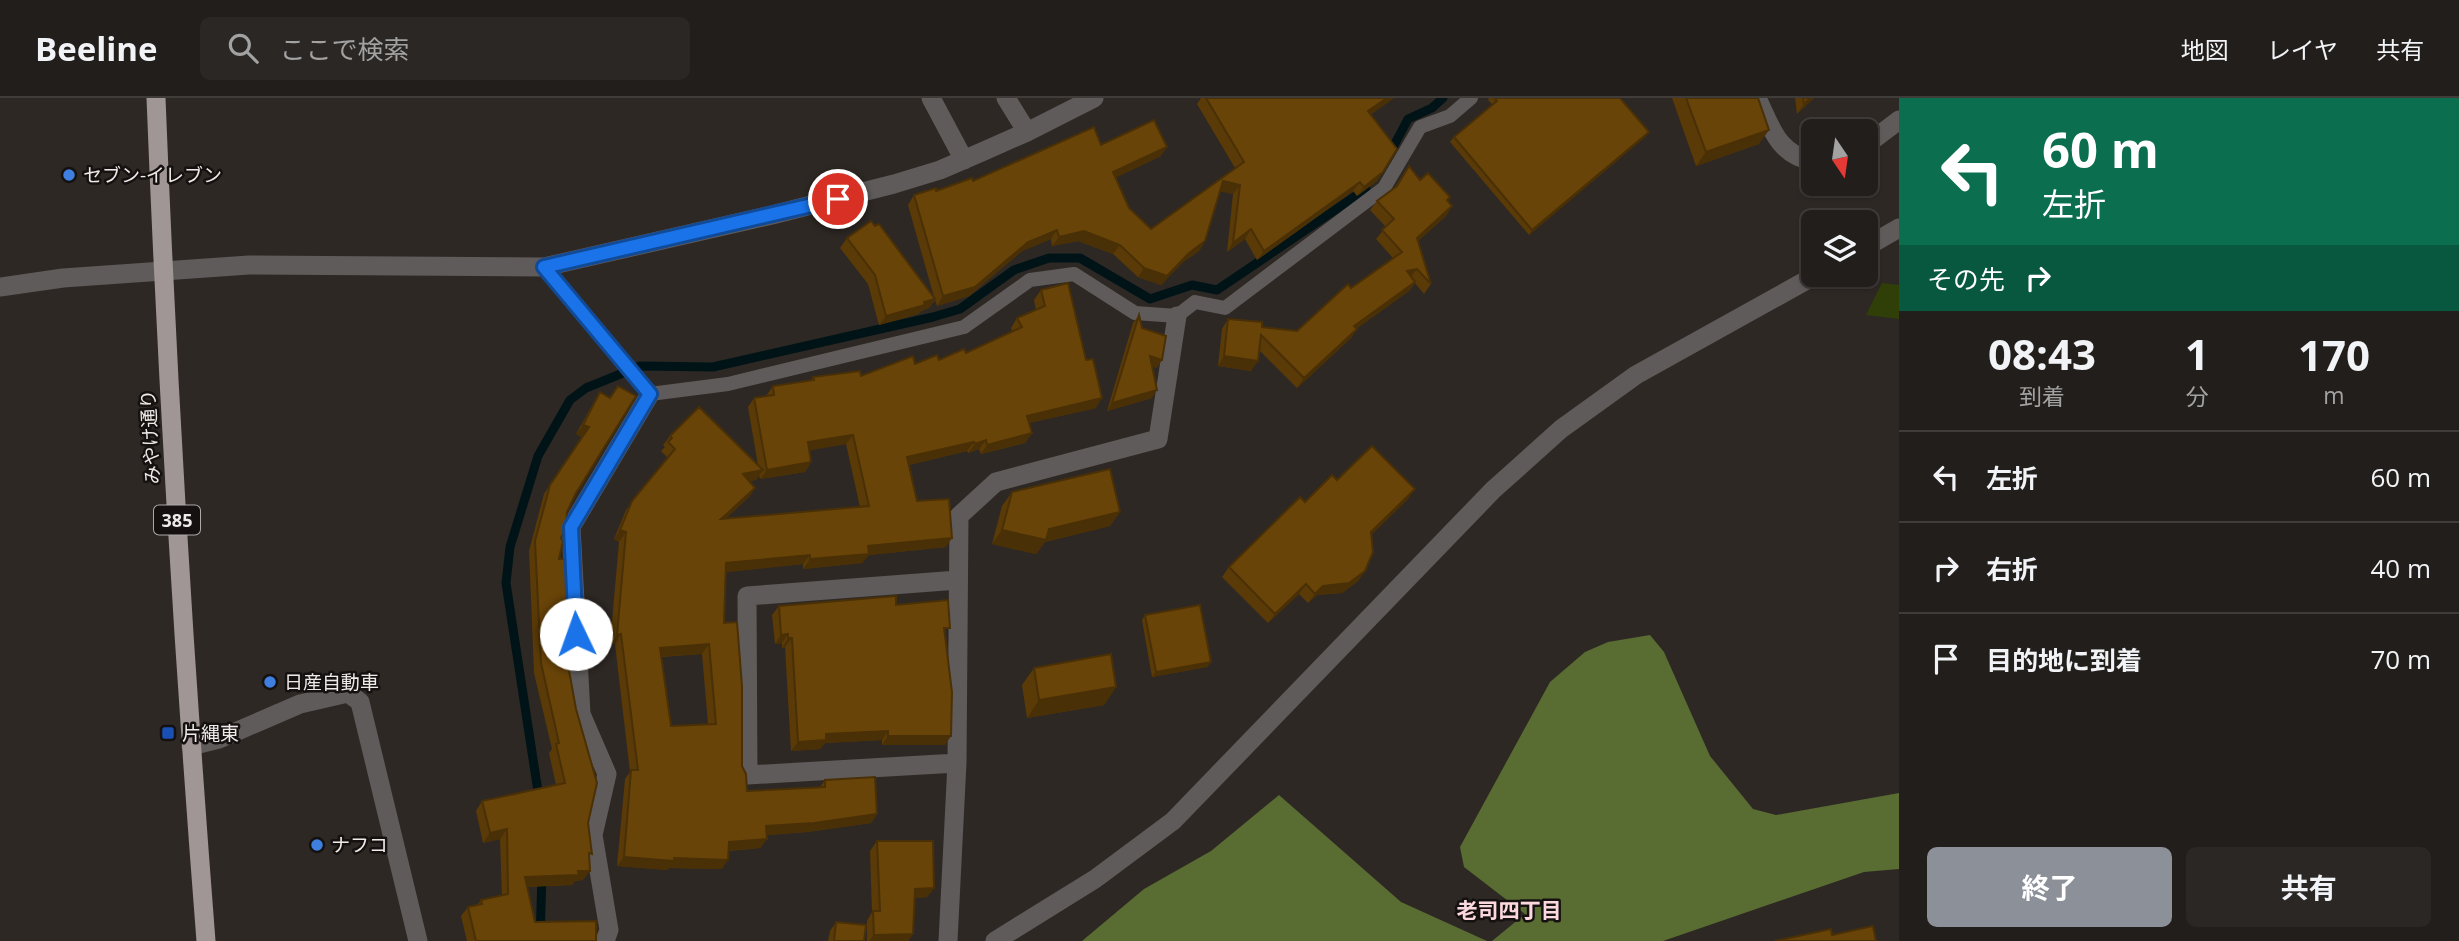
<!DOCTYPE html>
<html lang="ja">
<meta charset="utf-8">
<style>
:root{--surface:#221e1b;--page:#2a2724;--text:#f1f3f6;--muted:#a2a2a3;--line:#3f3c3a;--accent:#8c9099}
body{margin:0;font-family:"Open Sans","Noto Sans JP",sans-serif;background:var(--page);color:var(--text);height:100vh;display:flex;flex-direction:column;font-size:26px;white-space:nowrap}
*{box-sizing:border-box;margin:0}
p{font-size:23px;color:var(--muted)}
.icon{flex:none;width:38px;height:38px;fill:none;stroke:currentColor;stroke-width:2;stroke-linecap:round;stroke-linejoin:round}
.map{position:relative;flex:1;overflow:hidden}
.sheet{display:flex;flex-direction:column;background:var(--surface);width:560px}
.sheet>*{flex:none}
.hud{background:#0b6e4f;color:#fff;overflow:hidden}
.needle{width:46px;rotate:167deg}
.fabs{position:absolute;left:1801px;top:21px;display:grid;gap:14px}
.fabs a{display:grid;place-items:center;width:77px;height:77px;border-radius:10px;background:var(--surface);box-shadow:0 2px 5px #0004,0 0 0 2px var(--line);font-size:35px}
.pin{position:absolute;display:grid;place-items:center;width:60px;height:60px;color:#fff;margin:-30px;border:4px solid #fff;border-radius:50%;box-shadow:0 2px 7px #0007}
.me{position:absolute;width:77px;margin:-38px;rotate:357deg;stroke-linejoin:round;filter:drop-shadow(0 0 5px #0008)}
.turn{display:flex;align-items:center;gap:24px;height:147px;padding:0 28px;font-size:32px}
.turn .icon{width:91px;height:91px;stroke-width:2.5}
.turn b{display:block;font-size:49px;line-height:60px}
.then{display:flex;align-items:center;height:66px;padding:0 28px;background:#0003;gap:14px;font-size:26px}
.eta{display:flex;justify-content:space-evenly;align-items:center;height:119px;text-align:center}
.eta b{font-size:42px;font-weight:700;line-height:49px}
.cta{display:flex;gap:14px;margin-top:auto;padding:14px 28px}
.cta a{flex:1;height:80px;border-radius:10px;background:var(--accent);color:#fff;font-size:28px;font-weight:700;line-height:80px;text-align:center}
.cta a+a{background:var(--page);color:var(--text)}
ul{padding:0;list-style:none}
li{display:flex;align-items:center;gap:21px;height:91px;padding:0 28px;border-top:2px solid var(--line)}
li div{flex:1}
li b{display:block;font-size:26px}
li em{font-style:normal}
header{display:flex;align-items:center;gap:42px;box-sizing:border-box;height:98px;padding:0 35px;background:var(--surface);border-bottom:2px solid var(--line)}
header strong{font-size:33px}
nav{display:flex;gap:38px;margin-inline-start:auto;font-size:24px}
.search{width:490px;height:63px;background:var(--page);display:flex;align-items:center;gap:18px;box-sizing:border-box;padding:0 24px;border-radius:10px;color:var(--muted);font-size:26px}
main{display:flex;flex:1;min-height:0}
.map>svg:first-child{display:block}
.green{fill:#303f07}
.forest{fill:#596c32}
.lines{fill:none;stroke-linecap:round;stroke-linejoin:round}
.stream{stroke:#001418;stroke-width:9}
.service{stroke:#5f5b5b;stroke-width:14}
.minor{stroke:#5f5b5b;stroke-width:19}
.tertiary{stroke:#5f5b5b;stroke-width:19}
.trunk{stroke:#a09696;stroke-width:19}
.wall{fill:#5a3a07;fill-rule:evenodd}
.shaded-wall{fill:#4a3006}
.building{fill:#694408;stroke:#4a3006;stroke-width:2;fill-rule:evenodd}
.route-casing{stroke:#114b97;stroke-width:18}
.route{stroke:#1a73e8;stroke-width:12}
.shop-dot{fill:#3f7fe0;stroke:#141110;stroke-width:2.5}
.transit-dot{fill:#1a4fb4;stroke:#141110;stroke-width:2.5}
.labels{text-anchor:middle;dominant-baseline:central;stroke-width:5;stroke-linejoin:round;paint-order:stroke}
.shield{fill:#141110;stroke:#ada9a6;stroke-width:2}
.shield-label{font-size:18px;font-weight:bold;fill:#eeeae7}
.poi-label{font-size:19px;fill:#eeeae7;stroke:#141110;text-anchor:start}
.street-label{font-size:19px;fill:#eeeae7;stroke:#141110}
.neighbourhood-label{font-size:21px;font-weight:bold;fill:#fbd8dd;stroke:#141110}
</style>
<header>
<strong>Beeline</strong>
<div class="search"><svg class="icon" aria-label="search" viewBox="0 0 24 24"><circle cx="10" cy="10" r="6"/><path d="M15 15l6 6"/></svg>ここで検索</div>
<nav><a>地図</a><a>レイヤ</a><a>共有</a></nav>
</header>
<main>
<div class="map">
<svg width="1899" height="843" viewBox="0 0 1899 843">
<rect width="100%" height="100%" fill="#2e2824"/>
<!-- green -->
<path class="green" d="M 1882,185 L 1899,187 L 1899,221 L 1866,217 Z"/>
<!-- forest -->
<path class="forest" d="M 1650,537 L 1664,554 L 1710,658 L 1753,711 L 1776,717 L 1899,695 L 1899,771 L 1864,774 L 1663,843 L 1492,843 L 1525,816 L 1464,769 L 1460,749 L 1550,584 L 1585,554 L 1608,544 Z
M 1279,697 L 1401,804 L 1487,843 L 1082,843 L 1144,791 L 1211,753 Z"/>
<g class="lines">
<!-- stream -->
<path class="stream" d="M 1389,57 L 1408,21 L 1432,10 L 1443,0
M 539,700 L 506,485 L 510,449 L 538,358 L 570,302 L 586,290 L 640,268 L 713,269 L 933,219 L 960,211 L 1014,172 L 1049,160 L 1080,160 L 1150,201 L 1192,187 L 1217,192 L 1366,91
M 540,843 L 542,777"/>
<!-- service -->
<path class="service" d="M 544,169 L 650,296 L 728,286 L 964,229 L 1030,182 L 1074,176 L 1135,215 L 1177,218 L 1195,204 L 1225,210 L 1384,90 L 1420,29 L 1450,18 L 1471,0"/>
<!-- minor -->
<path class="minor" d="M 931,0 L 964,62
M 1006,0 L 1027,34
M 1757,0 C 1771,29 1778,57 1813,63
M 1866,47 L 1899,22
M 0,189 L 63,180 L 249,167 L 544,169 L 772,117 L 894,86 L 940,72 L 984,53 L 1027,34 L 1094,0
M 191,648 L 219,641 L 300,606 L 348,595 L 360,604 L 418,843
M 957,665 L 748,677 L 747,498 L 958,482
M 605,843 L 609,832 L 593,737 L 607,676 L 581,616 L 571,429 L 650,296
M 948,843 L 957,665 L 959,418 L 996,384 L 1158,341 L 1177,218"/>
<!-- tertiary -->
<path class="tertiary" d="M 1866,149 L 1899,130
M 995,843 L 1095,781 L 1173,723 L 1493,392 L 1561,331 L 1636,277 L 1816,177"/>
<!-- trunk -->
<path class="trunk" d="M 156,0 C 167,281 184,562 206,843"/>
</g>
<!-- wall -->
<path class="wall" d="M 1201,0 L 1394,0 L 1371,16 L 1383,74 L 1377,83 L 1357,98 L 1353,93 L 1257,162 L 1245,141 L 1227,154 L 1233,96 L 1220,93 L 1205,143 L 1199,153 L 1183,164 L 1161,187 L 1138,179 L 1113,156 L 1078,143 L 1052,148 L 1051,141 L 1022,153 L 969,198 L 937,208 L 935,202 L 929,210 L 921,213 L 918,216 L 879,227 L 868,186 L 840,150 L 847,140 L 934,199 L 908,107 L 914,97 L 973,83 L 1101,47 L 1161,58 L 1116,79 L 1129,110 L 1151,131 L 1235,70 L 1197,6 Z
M 1489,0 L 1620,0 L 1649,34 L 1645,39 L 1529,137 L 1450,44 L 1454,39 L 1493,7 L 1488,2 Z
M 1672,0 L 1758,0 L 1759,46 L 1696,68 Z
M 1795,0 L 1814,0 L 1797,16 Z
M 1409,68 L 1420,82 L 1450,99 L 1447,103 L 1452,108 L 1446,118 L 1418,143 L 1431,186 L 1424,196 L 1415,185 L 1409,193 L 1357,230 L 1351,240 L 1297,290 L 1259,252 L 1251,273 L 1218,268 L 1222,231 L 1228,221 L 1262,229 L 1297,233 L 1351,190 L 1393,160 L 1376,141 L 1386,129 L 1370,112 L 1377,103 L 1395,89 Z
M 1041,192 L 1096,310 L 1029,325 L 1032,335 L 1025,345 L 981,356 L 979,351 L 968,355 L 967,353 L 909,367 L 917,403 L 946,449 L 869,457 L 862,465 L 803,471 L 803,466 L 725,474 L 724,525 L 742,668 L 747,693 L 820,689 L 825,682 L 877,716 L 871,725 L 807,734 L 766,737 L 767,741 L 760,750 L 729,753 L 722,771 L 669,770 L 667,772 L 617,768 L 625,681 L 630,674 L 615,546 L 610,546 L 619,444 L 614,441 L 626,412 L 668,360 L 661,353 L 665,349 L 663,347 L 670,338 L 758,367 L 748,309 L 754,300 L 766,298 L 773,288 L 811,282 L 813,279 L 861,278 L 939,262 L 966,255 L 1012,233 L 1011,230 L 1017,220 L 1036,212 L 1034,202 ZM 846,346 L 860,409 L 725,421 L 749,399 L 755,390 L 749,383 L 756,382 L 759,377 L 760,381 L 805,374 L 811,364 L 809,352 ZM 702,556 L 708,626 L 671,628 L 661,559 Z
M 1139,217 L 1142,230 L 1157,270 L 1152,268 L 1152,300 L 1107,313 L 1133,225 Z
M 600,294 L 576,395 L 567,414 L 561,440 L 559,461 L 569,523 L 566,528 L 568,567 L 588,725 L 589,760 L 583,782 L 575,783 L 572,787 L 527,789 L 535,824 L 596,843 L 467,843 L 461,818 L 468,809 L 478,806 L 481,802 L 502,798 L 500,741 L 483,745 L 476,713 L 482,703 L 556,687 L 549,655 L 552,651 L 534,575 L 529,453 L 544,396 L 582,339 L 576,336 L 594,304 Z
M 1337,382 L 1408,401 L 1371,437 L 1365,473 L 1358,483 L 1342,495 L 1317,497 L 1308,505 L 1299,496 L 1268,525 L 1222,479 L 1229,469 L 1305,404 Z
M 1012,394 L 1120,414 L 1110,428 L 1045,444 L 1036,456 L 992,446 L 1002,408 Z
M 896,507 L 945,537 L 945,647 L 882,647 L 882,642 L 825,645 L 820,651 L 791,653 L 785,549 L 782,550 L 782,545 L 775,546 L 772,517 L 779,508 Z
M 1145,517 L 1211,564 L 1207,569 L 1152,579 L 1142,522 Z
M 1034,570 L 1116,589 L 1104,607 L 1027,620 L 1022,587 Z
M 877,743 L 934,790 L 927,799 L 914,800 L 913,836 L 908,843 L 867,843 L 867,823 L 872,814 L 870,753 Z
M 836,824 L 864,843 L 828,843 L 830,833 Z"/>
<!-- shaded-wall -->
<path class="shaded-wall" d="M 1387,0 L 1394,0 L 1362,23 L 1368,13 Z
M 1810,0 L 1814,0 L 1797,16 L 1804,6 Z
M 1769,32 L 1759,46 L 1696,68 L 1706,54 Z
M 1649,34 L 1645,39 L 1529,137 L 1532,132 Z
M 1167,49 L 1161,58 L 1107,84 L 1113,74 Z
M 1383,74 L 1377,83 L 1357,98 L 1364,89 Z
M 1223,83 L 1240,87 L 1233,96 L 1217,93 Z
M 1360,84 L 1353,93 L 1257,162 L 1264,153 Z
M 1452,108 L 1446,118 L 1411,149 L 1417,140 Z
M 1251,131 L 1245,141 L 1227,154 L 1233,145 Z
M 1057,132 L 1051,141 L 1022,153 L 969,198 L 937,208 L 943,198 L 1028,144 Z
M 1084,133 L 1120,147 L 1113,156 L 1078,143 L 1052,148 L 1059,139 Z
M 1205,143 L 1199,153 L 1183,164 L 1161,187 L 1138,179 L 1144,170 Z
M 1417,171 L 1410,180 L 1407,173 Z
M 1415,184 L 1409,193 L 1348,237 L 1354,228 Z
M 935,201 L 929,210 L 921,213 L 918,216 L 879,227 L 886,218 Z
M 1357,231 L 1351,240 L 1297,290 L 1304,280 Z
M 1150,258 L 1162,262 L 1157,270 L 1144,266 Z
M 1224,258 L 1258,263 L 1251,273 L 1218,268 Z
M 1157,292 L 1152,300 L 1107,313 L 1112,305 Z
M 1102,300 L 1096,310 L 1020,327 L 1027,318 Z
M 583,327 L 589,329 L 582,339 L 576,336 Z
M 1032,335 L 1025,345 L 981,356 L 987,347 Z
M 853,337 L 846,346 L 801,354 L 808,344 Z
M 986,342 L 979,351 L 968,355 L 975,346 Z
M 974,344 L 967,353 L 901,369 L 907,359 Z
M 811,364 L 805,374 L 760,381 L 767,372 Z
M 763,372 L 756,382 L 736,385 L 743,376 Z
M 755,390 L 749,399 L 715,431 L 721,421 Z
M 1415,391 L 1408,401 L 1364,444 L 1371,434 Z
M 1120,414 L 1110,428 L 1045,444 L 1036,456 L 992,446 L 1002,432 L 1049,431 Z
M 620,432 L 626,434 L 619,444 L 614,441 Z
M 952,440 L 946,449 L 869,457 L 862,465 L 803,471 L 810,461 L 868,448 Z
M 810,457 L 803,466 L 719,475 L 726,465 Z
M 1365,473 L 1358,483 L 1342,495 L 1317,497 L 1308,505 L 1315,496 L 1323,488 Z
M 1306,486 L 1299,496 L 1268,525 L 1275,516 Z
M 621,536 L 615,546 L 610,546 L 617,537 Z
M 788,536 L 782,545 L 775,546 L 781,537 Z
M 788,540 L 792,540 L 785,549 L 782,550 Z
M 709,546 L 702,556 L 653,559 L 660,550 Z
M 1211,564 L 1207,569 L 1152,579 L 1156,574 Z
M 1116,589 L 1104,607 L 1027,620 L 1039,602 Z
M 888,633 L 882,642 L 825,645 L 820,651 L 791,653 L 798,644 L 826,636 Z
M 888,638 L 951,638 L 945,647 L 882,647 Z
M 877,716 L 871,725 L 807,734 L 759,738 L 766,728 Z
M 507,731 L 500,741 L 483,745 L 490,735 Z
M 767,741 L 760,750 L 722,753 L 729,744 Z
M 624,759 L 674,760 L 728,762 L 722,771 L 669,770 L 667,772 L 617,768 Z
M 578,773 L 590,773 L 583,782 L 575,783 L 572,787 L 519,789 L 525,779 Z
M 934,790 L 927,799 L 908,801 L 915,791 Z
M 913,836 L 908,843 L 869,843 L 874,837 Z"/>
<!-- building -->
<path class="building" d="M 1206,0 L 1387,0 L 1368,13 L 1397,51 L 1383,74 L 1364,89 L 1360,84 L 1264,153 L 1251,131 L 1233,145 L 1240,87 L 1223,83 L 1205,143 L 1189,155 L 1167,178 L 1144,170 L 1120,147 L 1084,133 L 1059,139 L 1057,132 L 1028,144 L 975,189 L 943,198 L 914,97 L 936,90 L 936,93 L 972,80 L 973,83 L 1094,29 L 1101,47 L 1154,22 L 1167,49 L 1113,74 L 1129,110 L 1151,131 L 1244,64 Z
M 1494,0 L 1620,0 L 1649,34 L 1532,132 L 1454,39 L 1497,3 Z
M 1686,0 L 1758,0 L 1769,32 L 1706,54 Z
M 1803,0 L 1810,0 L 1804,6 Z
M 1409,68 L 1420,82 L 1428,75 L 1450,99 L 1447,102 L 1452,108 L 1417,140 L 1431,186 L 1417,171 L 1407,173 L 1415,184 L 1354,228 L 1357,231 L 1304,280 L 1261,237 L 1258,263 L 1224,258 L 1228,221 L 1262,224 L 1262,229 L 1297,233 L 1348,186 L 1351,190 L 1402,154 L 1382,132 L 1394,121 L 1377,103 L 1397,88 Z
M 871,123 L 875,128 L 879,126 L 935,201 L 924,204 L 925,207 L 886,218 L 875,177 L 847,140 Z
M 1068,185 L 1086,262 L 1093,261 L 1102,300 L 1027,318 L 1032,335 L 987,347 L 986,342 L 975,346 L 974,344 L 907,359 L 917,403 L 949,401 L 952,440 L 868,448 L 869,456 L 810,461 L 810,457 L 726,465 L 724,525 L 737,524 L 742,588 L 742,668 L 746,676 L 747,693 L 825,689 L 825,682 L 875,679 L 877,716 L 814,725 L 766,728 L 767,741 L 729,744 L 728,762 L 674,760 L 674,763 L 624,759 L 631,672 L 638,672 L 621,536 L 617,537 L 626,434 L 620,432 L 632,403 L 675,351 L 668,344 L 672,340 L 670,338 L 699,309 L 763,372 L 743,376 L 755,390 L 721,421 L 869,408 L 853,337 L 808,344 L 811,364 L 767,372 L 754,300 L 774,297 L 773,288 L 814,282 L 813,279 L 860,273 L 861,278 L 913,258 L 915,266 L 937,257 L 939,262 L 964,251 L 966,255 L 1022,229 L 1017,220 L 1045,208 L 1041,192 ZM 709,546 L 716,626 L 671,628 L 660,550 Z
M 1139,217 L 1142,230 L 1166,238 L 1162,262 L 1150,258 L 1157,292 L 1112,305 Z
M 618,288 L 636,298 L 576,395 L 567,414 L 566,430 L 561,440 L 563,443 L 559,461 L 567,461 L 569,523 L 565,523 L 568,567 L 576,611 L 597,685 L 588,725 L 592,756 L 589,755 L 590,773 L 578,773 L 579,777 L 525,779 L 535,824 L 596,823 L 596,843 L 476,843 L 468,809 L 482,806 L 481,802 L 508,796 L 507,731 L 490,735 L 482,703 L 565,685 L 556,646 L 559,645 L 541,565 L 535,443 L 550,387 L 589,329 L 583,327 L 600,294 L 610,300 Z
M 1372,348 L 1415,391 L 1371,434 L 1373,454 L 1365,473 L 1349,485 L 1323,488 L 1315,496 L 1306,486 L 1275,516 L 1229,469 L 1300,399 L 1305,404 L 1332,377 L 1337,382 Z
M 1110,371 L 1120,414 L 1049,431 L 1046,442 L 1002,432 L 1012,394 Z
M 896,498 L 896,507 L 948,502 L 950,530 L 944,530 L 952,594 L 951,638 L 888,638 L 888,633 L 826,636 L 826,642 L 798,644 L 792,540 L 788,540 L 788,536 L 781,537 L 779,508 Z
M 1200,507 L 1211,564 L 1156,574 L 1145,517 Z
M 1111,556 L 1116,589 L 1039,602 L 1034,570 Z
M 877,743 L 933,743 L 934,790 L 915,791 L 913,836 L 874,837 L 873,813 L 880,813 Z
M 836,824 L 866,827 L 864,843 L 834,843 Z
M 1873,828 L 1876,843 L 1775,843 L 1831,831 L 1832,837 Z"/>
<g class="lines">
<!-- route casing -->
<g class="route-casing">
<path id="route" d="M 576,536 L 571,429 L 650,296 L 544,169 L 838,101"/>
</g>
<!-- route -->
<use href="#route" class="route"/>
</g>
<!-- markers -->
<g class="shop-dot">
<circle cx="69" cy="77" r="7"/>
<circle cx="270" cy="584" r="7"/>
<circle cx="317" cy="747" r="7"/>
</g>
<rect class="transit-dot" x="161" y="628" width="14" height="14" rx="3.5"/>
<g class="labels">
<!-- shield labels -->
<rect class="shield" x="154" y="407.5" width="46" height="29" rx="5"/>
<g class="shield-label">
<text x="177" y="422">385</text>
</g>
<!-- poi labels -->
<g class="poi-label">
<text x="83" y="77">セブン-イレブン</text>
<text x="284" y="584">日産自動車</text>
<text x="182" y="635">片縄東</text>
<text x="331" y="747">ナフコ</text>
</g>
<!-- street labels -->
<g class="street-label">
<text transform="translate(150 339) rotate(-93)">みやけ通り</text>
</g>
<!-- neighbourhood labels -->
<g class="neighbourhood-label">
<text x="1509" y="812">老司四丁目</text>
</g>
</g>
</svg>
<div class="fabs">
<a><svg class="needle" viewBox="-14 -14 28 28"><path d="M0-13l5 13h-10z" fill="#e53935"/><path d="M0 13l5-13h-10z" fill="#a2a2a3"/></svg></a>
<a><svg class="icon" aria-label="layers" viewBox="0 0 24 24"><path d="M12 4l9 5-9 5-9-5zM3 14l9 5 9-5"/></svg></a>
</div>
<div class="pin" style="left:838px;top:101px;background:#d93025"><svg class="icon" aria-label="arrive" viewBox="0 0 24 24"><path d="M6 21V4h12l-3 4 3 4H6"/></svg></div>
<svg class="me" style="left:576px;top:536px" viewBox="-20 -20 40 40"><circle r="19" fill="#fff"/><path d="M0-13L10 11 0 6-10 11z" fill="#1a73e8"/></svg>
</div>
<section class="sheet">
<div class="hud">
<div class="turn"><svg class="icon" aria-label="left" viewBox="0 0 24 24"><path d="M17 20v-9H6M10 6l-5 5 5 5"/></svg><div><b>60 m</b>左折</div></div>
<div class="then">その先<svg class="icon" aria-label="right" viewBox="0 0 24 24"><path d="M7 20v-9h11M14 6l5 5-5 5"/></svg></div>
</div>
<div class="eta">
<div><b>08:43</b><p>到着</p></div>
<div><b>1</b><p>分</p></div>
<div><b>170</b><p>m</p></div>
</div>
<ul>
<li><svg class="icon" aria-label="left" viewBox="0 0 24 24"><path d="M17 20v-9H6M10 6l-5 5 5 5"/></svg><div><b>左折</b></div><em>60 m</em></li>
<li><svg class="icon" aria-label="right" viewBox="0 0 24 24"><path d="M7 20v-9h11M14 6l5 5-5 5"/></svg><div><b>右折</b></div><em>40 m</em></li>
<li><svg class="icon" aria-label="arrive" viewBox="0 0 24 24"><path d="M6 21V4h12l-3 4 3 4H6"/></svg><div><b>目的地に到着</b></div><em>70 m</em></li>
</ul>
<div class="cta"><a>終了</a><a>共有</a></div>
</section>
</main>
